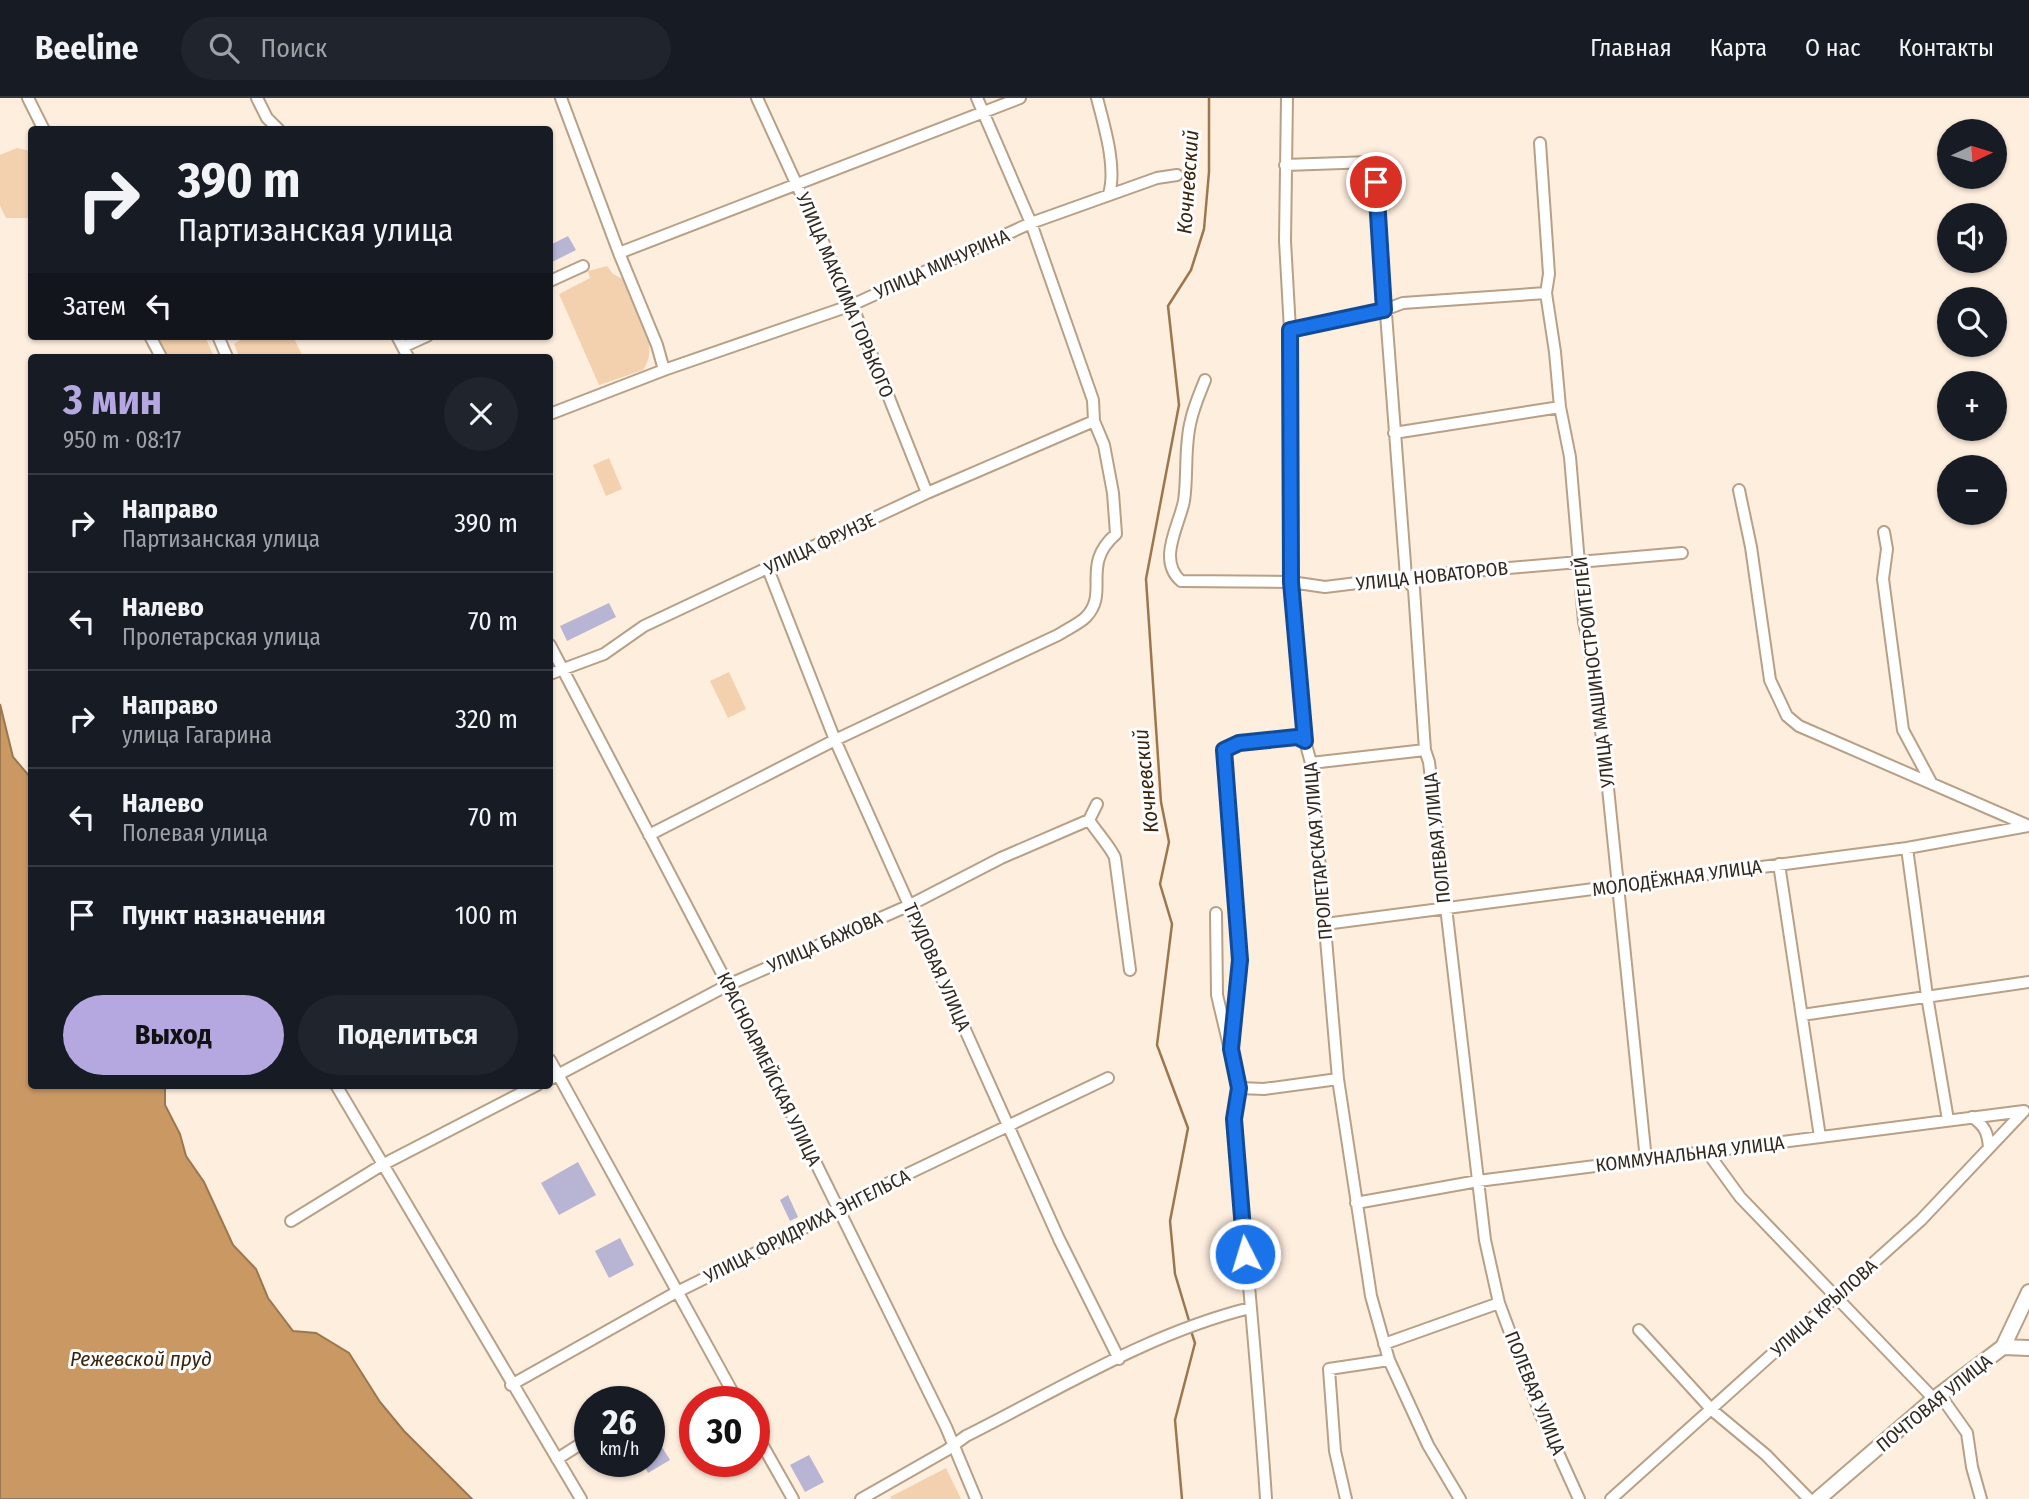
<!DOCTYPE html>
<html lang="ru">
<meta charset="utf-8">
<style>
:root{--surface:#171b24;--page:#20242c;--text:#f1f3f6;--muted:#9ea1a6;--line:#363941;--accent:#b5a8e1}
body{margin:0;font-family:"Fira Sans Condensed",sans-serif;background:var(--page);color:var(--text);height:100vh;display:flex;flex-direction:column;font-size:26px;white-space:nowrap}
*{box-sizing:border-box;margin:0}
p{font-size:23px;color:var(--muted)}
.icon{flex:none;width:38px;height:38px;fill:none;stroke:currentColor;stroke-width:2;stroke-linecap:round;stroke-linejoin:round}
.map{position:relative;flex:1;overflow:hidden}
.drawer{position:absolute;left:28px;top:256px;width:525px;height:735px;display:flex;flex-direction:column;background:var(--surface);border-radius:7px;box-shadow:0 2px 5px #0004}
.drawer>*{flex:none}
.top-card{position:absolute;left:28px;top:28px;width:525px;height:214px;border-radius:7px;box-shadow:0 2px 5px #0004;background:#171b24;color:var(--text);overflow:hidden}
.needle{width:46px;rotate:86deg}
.tools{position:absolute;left:1937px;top:21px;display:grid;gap:14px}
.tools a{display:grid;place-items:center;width:70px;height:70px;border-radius:50%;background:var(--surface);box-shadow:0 2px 5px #0004;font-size:35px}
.speed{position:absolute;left:574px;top:1288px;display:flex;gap:14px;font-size:35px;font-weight:700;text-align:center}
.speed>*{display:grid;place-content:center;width:91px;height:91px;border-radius:50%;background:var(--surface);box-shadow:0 2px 5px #0004;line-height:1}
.speed small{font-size:18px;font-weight:400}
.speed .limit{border:10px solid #d22;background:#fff;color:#111}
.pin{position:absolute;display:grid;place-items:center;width:60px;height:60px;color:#fff;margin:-30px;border:4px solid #fff;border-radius:50%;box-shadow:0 2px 7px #0007}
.me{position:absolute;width:77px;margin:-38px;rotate:355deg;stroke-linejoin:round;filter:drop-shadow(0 0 5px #0008)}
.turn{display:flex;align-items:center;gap:24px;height:147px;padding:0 35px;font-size:32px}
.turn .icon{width:91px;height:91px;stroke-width:2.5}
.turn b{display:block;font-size:49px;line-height:60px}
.then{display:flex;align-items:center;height:66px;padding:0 35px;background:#0003;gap:14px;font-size:26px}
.round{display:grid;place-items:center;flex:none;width:74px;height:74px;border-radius:37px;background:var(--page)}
.head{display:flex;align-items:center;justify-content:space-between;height:119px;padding:0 35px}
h1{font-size:42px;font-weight:700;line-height:52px;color:var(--accent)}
.action{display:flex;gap:14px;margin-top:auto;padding:14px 35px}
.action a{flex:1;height:80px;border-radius:42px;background:var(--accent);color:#111;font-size:28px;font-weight:700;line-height:80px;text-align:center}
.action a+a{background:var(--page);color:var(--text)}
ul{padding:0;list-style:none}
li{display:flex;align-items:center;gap:21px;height:98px;padding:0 35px;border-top:2px solid var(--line)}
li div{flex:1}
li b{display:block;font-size:26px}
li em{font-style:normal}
header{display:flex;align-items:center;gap:42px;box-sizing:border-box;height:98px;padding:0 35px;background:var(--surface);border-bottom:2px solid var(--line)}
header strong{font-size:33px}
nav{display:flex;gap:38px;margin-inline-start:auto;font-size:24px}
.search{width:490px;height:63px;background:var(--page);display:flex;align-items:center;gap:18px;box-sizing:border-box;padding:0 24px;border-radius:38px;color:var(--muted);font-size:26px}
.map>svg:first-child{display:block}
.green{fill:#f3d1af}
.water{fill:#ca9863;stroke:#9c764e;stroke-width:2}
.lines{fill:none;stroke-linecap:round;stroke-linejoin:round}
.stream{stroke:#9c764e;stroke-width:2.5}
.building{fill:#b7b4d4}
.minor-casing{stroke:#b8a087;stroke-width:14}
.major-casing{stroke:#b8a087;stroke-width:18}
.minor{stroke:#fff;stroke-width:10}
.major{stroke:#fff;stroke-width:14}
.route-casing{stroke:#114b97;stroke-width:18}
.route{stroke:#1a73e8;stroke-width:12}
.labels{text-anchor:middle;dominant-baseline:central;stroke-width:6;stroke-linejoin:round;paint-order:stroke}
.street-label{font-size:19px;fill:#31281e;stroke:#fefefe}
.water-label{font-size:21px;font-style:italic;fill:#39240c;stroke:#fefefe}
</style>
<header>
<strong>Beeline</strong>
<div class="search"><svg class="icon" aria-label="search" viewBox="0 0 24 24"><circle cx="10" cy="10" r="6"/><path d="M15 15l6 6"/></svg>Поиск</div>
<nav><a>Главная</a><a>Карта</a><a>О нас</a><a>Контакты</a></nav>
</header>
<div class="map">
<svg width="2029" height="1401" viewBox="0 0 2029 1401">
<rect width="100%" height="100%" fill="#feeede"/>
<!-- green -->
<path class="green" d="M 17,50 L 31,53 L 31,116 L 27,120 L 6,120 L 0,108 L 0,57 Z
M 607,168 L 613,176 L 623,181 C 634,206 662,246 643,272 L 599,287 L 559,196 L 590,180 L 588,173 Z
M 155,238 L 205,238 L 214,259 L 166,259 Z
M 246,238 L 293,238 L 303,259 L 239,259 L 234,246 Z
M 609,360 L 622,391 L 606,398 L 593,367 Z
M 729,574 L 746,611 L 728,620 L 710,583 Z
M 946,1370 L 961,1401 L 891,1401 L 890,1399 Z"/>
<!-- water -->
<path class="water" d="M 0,606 L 13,659 L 31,680 L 32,987 L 165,987 L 165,1007 L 180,1036 L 186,1058 L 204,1084 L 233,1147 L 256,1171 L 268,1200 L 293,1233 L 316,1235 L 349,1255 L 380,1304 L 404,1333 L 472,1401 L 0,1401 Z"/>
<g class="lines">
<!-- stream -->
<path class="stream" d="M 1190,1226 L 1175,1176 L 1170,1123 L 1188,1030 L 1157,947 L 1172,826 L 1160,786 L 1169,744 L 1161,704 L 1146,481 L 1179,307 L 1168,208 L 1191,172 L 1204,131 L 1209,74 L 1209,0
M 1182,1401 L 1175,1322 L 1195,1245 L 1191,1233"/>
</g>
<!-- building -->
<path class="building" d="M 568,138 L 576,152 L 550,165 L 550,147 Z
M 609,505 L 616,519 L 567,543 L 560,528 Z
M 578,1064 L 596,1097 L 559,1117 L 541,1085 Z
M 788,1097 L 798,1119 L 790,1123 L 780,1102 Z
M 620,1140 L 634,1167 L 609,1180 L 595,1153 Z
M 649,1328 L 670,1362 L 648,1375 L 642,1363 L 649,1363 Z
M 809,1357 L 824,1384 L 805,1394 L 790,1367 Z"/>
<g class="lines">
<!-- minor casing -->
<g class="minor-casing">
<path id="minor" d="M 28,0 L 44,32
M 257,0 L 267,20 L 279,32
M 561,0 L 619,155 L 657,247 L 664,272
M 757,0 L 852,207 L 927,395
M 1097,0 C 1104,27 1117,69 1109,96
M 1287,0 L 1285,143 L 1290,232 L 1291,484 L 1305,643 L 1311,665 L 1338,981 L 1371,1198 L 1389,1262 L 1428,1347 L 1460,1401
M 1540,45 L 1549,176 L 1546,195 L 1555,254 L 1560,309 L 1570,359 L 1584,524 L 1593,567 L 1608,690 L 1646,1062
M 1285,67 L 1371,64 L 1376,84 L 1406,479 L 1414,491 L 1425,652 L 1429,664 L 1485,1142 L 1499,1205 L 1540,1315 L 1579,1401
M 619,155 L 1020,0
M 550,183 L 583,168
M 1290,232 L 1384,212 L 1403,205 L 1546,195
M 150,238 L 161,259
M 218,238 L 227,259
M 397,238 L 408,259
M 403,249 L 427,238
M 1205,282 C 1200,295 1194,308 1191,322 C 1184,348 1188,376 1184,403 C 1179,428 1157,462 1181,483 L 1291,484 L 1325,489 L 1406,479 L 1682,455
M 550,316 L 664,272 L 852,207 L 1031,125 L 1157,80 L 1177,77
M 1394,335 L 1560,309
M 1739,392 L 1751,449 L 1770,582 L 1787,618 L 1799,628 L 2029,728
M 1884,434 L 1887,451 L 1883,481 L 1903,632 L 1932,686
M 768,471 L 835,642 L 1059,1141 L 1119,1261
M 550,547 L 728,887 L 946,1329 L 976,1401
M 550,576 L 604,556 L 644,528 L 927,395 L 1094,323
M 1311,665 L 1425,652
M 1089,722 C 1095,732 1112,751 1115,760 L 1130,872
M 649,737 L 835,642 L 1058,537 C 1067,531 1079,526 1086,519 C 1110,494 1080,467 1116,436 L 1113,395 L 1104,347 L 1094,323 L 1093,302 L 1031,125 L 977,0
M 1907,750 L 1927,898 L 1948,1022
M 1779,766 L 1820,1039
M 1216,815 L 1217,897 L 1239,990 L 1234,1021 C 1245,1148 1258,1274 1266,1401
M 1325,826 L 1907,750 L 2029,728
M 1802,917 L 2029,884
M 1232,941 L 1239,862 L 1224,651 L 1239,645 L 1297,639 L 1305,643
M 550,962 L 738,1304
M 550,981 L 728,887 L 910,807 L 1001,760 L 1089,722 L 1097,706
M 336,987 L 581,1401
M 1239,990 L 1264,991 L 1338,981
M 1972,1019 C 1985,1028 1988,1035 1989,1050
M 1708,1055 L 1740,1099 L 1934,1301
M 1356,1105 L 1478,1083 L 2024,1013
M 291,1123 L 382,1067 L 537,987
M 1639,1232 L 1712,1312 L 1766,1357 L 1809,1401
M 1384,1246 L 1499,1205
M 511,1287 L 673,1196 L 794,1136 L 847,1105 L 1108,980
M 1940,1297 L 1967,1335 L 1972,1369 L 1981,1401
M 754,1332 L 793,1401
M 557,1361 L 590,1340
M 861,1401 L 947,1352 L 966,1338 C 1058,1292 1149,1235 1250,1210
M 1346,1401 L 1335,1353 L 1329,1271 L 1389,1262
M 1611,1401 L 1921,1122 L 2024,1013"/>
</g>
<!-- major casing -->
<g class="major-casing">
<path id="major" d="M 2003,1249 L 2029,1250
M 1818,1401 L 1934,1301 L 2003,1249 L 2029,1194"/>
</g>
<!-- minor -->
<use href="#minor" class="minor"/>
<!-- major -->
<use href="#major" class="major"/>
</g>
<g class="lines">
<!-- route casing -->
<g class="route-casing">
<path id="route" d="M 1245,1156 L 1234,1021 L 1239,990 L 1231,951 L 1240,862 L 1224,652 L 1239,645 L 1297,639 L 1305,643 L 1291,484 L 1290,232 L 1384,212 L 1376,84"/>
</g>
<!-- route -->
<use href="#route" class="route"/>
</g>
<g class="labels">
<!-- street labels -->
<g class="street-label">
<text transform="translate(942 166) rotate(-24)">УЛИЦА МИЧУРИНА</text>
<text transform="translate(845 197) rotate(67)">УЛИЦА МАКСИМА ГОРЬКОГО</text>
<text transform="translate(820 446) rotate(-25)">УЛИЦА ФРУНЗЕ</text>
<text transform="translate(1432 478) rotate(-6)">УЛИЦА НОВАТОРОВ</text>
<text transform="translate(1594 574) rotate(-97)">УЛИЦА МАШИНОСТРОИТЕЛЕЙ</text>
<text transform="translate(1437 740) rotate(-96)">ПОЛЕВАЯ УЛИЦА</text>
<text transform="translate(1318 753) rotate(-95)">ПРОЛЕТАРСКАЯ УЛИЦА</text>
<text transform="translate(1677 780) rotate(-8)">МОЛОДЁЖНАЯ УЛИЦА</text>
<text transform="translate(825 844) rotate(-24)">УЛИЦА БАЖОВА</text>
<text transform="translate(937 869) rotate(66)">ТРУДОВАЯ УЛИЦА</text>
<text transform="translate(769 971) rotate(64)">КРАСНОАРМЕЙСКАЯ УЛИЦА</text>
<text transform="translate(1690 1056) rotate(-7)">КОММУНАЛЬНАЯ УЛИЦА</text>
<text transform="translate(807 1128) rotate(-27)">УЛИЦА ФРИДРИХА ЭНГЕЛЬСА</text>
<text transform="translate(1824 1210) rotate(-42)">УЛИЦА КРЫЛОВА</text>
<text transform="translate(1535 1295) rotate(68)">ПОЛЕВАЯ УЛИЦА</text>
<text transform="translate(1934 1305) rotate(-39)">ПОЧТОВАЯ УЛИЦА</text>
</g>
<!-- water labels -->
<g class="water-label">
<text transform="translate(1188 84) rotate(-86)">Кочневский</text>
<text transform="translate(1146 683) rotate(-96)">Кочневский</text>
<text x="141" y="1261">Режевской пруд</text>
</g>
</g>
</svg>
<div class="tools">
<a><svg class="needle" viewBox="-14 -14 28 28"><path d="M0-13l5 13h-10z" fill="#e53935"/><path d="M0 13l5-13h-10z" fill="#9ea1a6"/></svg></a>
<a><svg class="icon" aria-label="sound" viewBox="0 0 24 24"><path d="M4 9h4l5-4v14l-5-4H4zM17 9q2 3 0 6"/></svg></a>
<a><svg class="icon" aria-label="search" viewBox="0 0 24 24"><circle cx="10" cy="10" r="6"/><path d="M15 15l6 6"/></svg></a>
<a>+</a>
<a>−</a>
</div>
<div class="speed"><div>26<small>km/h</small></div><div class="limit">30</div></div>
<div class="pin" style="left:1376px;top:84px;background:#d93025"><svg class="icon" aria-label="arrive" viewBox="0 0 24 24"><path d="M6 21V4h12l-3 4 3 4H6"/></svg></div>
<svg class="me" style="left:1245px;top:1156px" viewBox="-20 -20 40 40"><circle r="17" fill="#1a73e8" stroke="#fff" stroke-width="3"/><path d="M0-11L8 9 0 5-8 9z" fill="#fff"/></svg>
<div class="top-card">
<div class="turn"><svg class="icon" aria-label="right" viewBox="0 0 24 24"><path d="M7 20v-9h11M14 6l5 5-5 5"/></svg><div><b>390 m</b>Партизанская улица</div></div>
<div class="then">Затем<svg class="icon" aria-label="left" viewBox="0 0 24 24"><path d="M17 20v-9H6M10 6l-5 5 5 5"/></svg></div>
</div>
<section class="drawer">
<div class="head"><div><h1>3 мин</h1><p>950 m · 08:17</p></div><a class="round"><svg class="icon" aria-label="close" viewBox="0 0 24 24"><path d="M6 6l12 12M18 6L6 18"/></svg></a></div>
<ul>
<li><svg class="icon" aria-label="right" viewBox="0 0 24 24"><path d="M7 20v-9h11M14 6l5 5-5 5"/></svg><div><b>Направо</b><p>Партизанская улица</p></div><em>390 m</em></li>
<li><svg class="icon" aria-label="left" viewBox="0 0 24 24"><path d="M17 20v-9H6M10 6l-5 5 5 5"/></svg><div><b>Налево</b><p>Пролетарская улица</p></div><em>70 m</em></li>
<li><svg class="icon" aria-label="right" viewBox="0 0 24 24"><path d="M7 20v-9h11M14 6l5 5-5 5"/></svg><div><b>Направо</b><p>улица Гагарина</p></div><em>320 m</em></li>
<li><svg class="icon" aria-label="left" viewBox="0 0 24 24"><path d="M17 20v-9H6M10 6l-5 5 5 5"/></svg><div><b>Налево</b><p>Полевая улица</p></div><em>70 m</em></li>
<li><svg class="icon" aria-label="arrive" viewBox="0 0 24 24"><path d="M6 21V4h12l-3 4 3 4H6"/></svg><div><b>Пункт назначения</b></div><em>100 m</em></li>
</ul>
<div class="action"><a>Выход</a><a>Поделиться</a></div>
</section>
</div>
